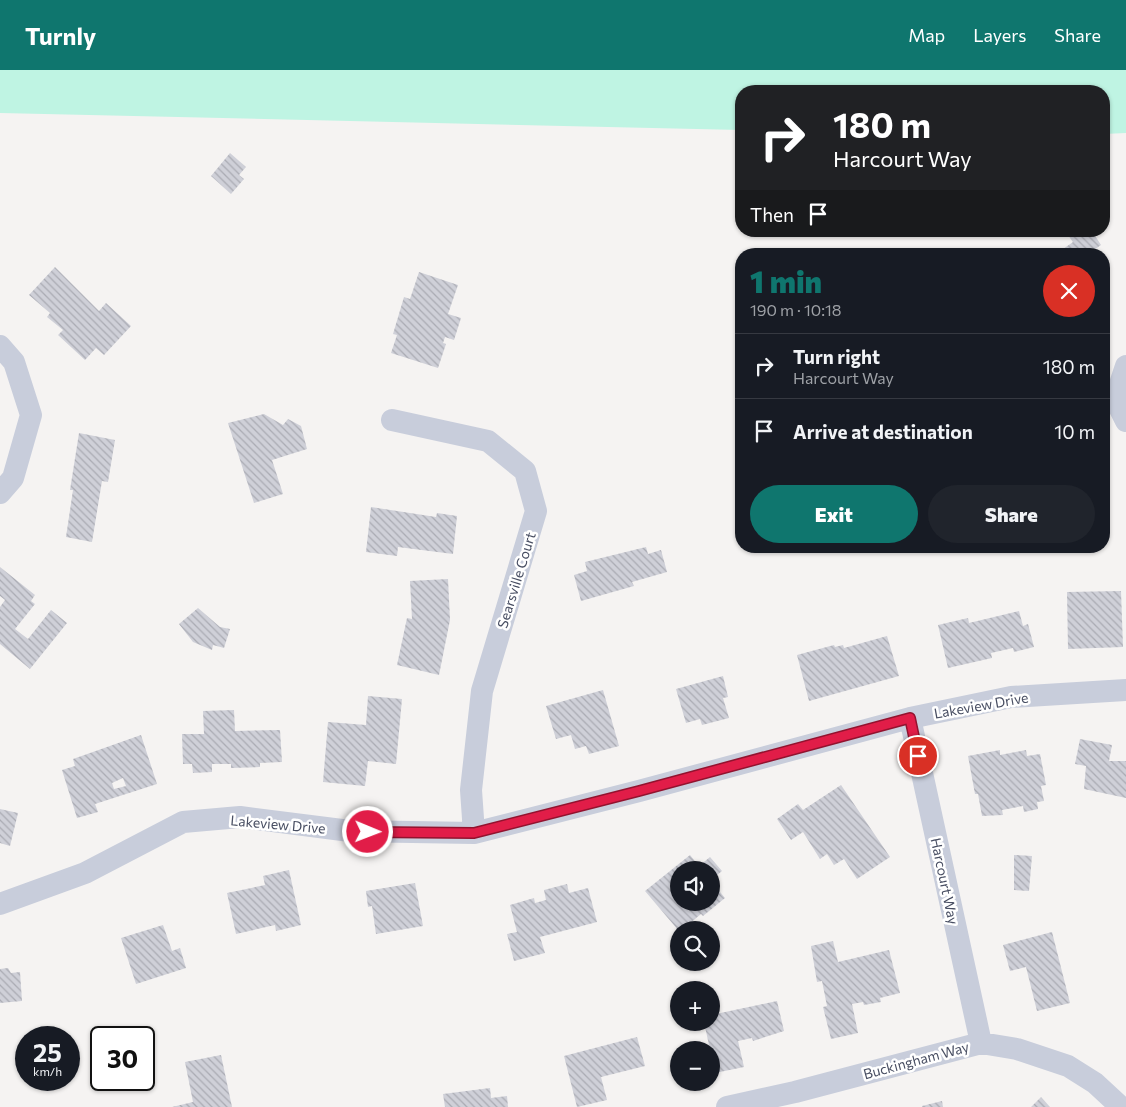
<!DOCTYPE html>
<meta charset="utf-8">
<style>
:root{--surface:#171b24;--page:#20242c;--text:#f1f3f6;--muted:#9ea1a6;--line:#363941;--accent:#0f766e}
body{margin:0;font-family:Commissioner,sans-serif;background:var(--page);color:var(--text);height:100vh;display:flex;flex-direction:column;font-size:19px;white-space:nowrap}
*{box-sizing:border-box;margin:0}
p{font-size:16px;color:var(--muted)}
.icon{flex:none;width:28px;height:28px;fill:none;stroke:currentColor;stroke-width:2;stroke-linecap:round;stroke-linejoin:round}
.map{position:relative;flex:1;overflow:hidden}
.details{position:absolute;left:735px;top:178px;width:375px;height:305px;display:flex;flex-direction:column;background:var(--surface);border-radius:20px;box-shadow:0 1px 4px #0004}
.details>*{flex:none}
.guide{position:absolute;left:735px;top:15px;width:375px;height:152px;border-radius:20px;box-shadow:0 1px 4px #0004;background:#202124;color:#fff;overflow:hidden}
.controls{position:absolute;left:670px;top:791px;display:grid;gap:10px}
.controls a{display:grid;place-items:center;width:50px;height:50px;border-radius:50%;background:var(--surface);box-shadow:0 1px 4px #0004;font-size:25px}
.speed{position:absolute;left:15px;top:956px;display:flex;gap:10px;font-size:25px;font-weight:700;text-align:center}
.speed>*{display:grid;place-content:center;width:65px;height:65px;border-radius:50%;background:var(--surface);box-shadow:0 1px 4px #0004;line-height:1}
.speed small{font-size:12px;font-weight:400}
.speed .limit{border:2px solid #111;border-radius:8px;background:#fff;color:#111}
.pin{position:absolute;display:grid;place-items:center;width:42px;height:42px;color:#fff;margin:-21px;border:2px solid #fff;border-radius:50%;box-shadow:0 1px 5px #0007}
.me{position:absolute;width:55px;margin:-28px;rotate:91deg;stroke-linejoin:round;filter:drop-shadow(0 0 4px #0008)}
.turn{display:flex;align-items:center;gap:18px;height:105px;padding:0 15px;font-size:22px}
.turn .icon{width:65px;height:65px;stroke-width:2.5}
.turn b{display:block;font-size:35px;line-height:42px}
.then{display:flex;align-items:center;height:48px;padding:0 15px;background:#0003;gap:10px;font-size:19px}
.round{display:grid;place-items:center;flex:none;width:52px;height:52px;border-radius:26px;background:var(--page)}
.headline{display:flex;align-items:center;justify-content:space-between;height:85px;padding:0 15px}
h1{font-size:30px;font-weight:800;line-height:38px;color:var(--accent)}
.primary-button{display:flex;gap:10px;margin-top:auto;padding:10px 15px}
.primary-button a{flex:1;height:58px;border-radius:30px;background:var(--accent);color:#fff;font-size:20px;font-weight:800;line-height:58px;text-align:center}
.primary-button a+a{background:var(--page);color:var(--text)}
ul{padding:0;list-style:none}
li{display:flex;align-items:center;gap:15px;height:65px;padding:0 15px;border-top:1px solid var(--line)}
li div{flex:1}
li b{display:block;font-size:19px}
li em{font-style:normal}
header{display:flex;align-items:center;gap:30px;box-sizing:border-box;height:70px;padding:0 25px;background:var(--accent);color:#fff}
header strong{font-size:24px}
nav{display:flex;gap:28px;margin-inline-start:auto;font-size:18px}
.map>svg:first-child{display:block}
.green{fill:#bff4e3}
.building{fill:url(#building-back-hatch);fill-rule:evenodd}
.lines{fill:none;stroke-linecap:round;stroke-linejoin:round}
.street{stroke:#c8cddb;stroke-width:22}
.route-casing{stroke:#92132f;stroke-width:12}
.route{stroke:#e11d48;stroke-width:9}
.labels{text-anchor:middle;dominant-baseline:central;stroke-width:5;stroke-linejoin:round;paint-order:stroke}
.street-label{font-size:14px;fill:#484e62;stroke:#fff}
</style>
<header>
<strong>Turnly</strong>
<nav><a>Map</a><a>Layers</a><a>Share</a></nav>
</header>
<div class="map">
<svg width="1126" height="1037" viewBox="0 0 1126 1037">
<defs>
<pattern id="building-back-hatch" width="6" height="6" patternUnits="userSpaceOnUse" patternTransform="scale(1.25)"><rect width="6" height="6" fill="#cfd0d8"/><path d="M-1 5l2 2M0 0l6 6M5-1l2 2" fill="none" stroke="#aaabb3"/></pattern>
</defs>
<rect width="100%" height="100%" fill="#f5f3f2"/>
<!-- green -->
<path class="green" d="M 0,0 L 1126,0 L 1126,63 L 1104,64 L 1104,21 L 741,21 L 741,60 L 0,43 Z"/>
<!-- building -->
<path class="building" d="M 230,83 L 246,97 L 239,105 L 244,109 L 231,124 L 211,106 Z
M 1065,161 L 1092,161 L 1101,175 L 1088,184 L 1056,184 L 1073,172 Z
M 55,197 L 99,241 L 106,233 L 131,256 L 104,285 L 96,278 L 85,290 L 58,265 L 63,260 L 47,247 L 50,243 L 29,225 Z
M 419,202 L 458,215 L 448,244 L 461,248 L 454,270 L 445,267 L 443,273 L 446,274 L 438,298 L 391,283 L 397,265 L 393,264 L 404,227 L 410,229 Z
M 264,344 L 283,355 L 288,349 L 301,356 L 307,379 L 272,390 L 283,424 L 254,433 L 228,353 Z
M 79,363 L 115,370 L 108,412 L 102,411 L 92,472 L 66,467 L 73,420 L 70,420 Z
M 371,437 L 436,447 L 437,443 L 457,446 L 453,484 L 398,477 L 397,486 L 366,482 Z
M 646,477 L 648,484 L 661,480 L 667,502 L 632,512 L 634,516 L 581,531 L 574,505 L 587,501 L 585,492 Z
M 0,497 L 35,525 L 31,531 L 35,534 L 15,559 L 28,569 L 51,540 L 67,553 L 30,599 L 0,574 L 0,537 L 5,530 L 0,526 Z
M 448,509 L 450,550 L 439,605 L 397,595 L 407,548 L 412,549 L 410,511 Z
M 1121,521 L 1123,577 L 1068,579 L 1067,522 Z
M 198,538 L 220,557 L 230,559 L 224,578 L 213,575 L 212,580 L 193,572 L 179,554 Z
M 1019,541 L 1023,556 L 1028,554 L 1034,577 L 1014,582 L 1013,578 L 991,583 L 992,588 L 948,598 L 938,555 L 968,548 L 969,553 Z
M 887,566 L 899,606 L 809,631 L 797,585 L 834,575 L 835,577 L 843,575 L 844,578 Z
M 723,606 L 728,627 L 723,628 L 729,648 L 702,655 L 700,649 L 686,653 L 676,619 Z
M 603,620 L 619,676 L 589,684 L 586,676 L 575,679 L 571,665 L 556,669 L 546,636 Z
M 368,626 L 402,629 L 396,694 L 368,691 L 365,716 L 323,712 L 328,652 L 366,655 Z
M 234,640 L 235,661 L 280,660 L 282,692 L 260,693 L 260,697 L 231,698 L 231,694 L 212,694 L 212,702 L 193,703 L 192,694 L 183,694 L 182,664 L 204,664 L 203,641 Z
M 141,665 L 157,714 L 95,734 L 98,742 L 77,748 L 62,700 L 75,696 L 73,689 ZM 123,708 L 126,716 L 114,719 L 112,713 Z
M 1080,669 L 1112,675 L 1109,691 L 1126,691 L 1126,728 L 1084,719 L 1086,696 L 1075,694 Z
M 1000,680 L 1000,685 L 1026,680 L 1027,686 L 1040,684 L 1046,715 L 1041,716 L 1044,731 L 1037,732 L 1038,739 L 1024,742 L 1023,736 L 1002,740 L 1003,745 L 982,746 L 978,724 L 975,724 L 968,686 Z
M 841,715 L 890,787 L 857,809 L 844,789 L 834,795 L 827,784 L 820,789 L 803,762 L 791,770 L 777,749 L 798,734 L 803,740 Z
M 0,739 L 18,743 L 10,776 L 0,773 Z
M 690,785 L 699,796 L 710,787 L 722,801 L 711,810 L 711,800 L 679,800 L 679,832 L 711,832 L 711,811 L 725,828 L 703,846 L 701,844 L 682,860 L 678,860 L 645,821 Z
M 1014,785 L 1032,786 L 1029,821 L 1014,820 Z
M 289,800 L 301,855 L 276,861 L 275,855 L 236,864 L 227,823 L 265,815 L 263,806 Z
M 415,813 L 423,856 L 376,864 L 372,836 L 368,837 L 366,821 Z
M 567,814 L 569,823 L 588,818 L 597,852 L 540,867 L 545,883 L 514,891 L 507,864 L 517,862 L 510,835 L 534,828 L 535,833 L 546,830 L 544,820 Z
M 163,855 L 172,881 L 180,878 L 186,898 L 136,914 L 121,868 Z
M 1052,862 L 1070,933 L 1037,941 L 1026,897 L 1010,901 L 1003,875 Z
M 833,871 L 838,892 L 889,880 L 900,923 L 880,928 L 881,932 L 864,935 L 863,932 L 852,934 L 858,963 L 831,969 L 823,937 L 827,936 L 822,911 L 817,912 L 811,876 Z
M 8,898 L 11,903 L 20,902 L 22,931 L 0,933 L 0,899 Z
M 777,931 L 784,961 L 753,971 L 752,968 L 738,971 L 744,997 L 715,1003 L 704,952 L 711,952 L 711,945 Z
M 637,967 L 645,996 L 601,1007 L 607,1030 L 577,1037 L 564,986 Z
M 221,985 L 232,1037 L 172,1037 L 193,1032 L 185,992 Z
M 490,1018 L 491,1028 L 507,1026 L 508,1037 L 445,1037 L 443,1024 Z
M 1041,1027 L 1050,1037 L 1031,1037 Z
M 942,1031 L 943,1037 L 922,1037 L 922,1036 Z"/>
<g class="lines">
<!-- street -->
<path class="street" d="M 0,276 L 14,292 L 31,345 L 13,408 L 0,423
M 1126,296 L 1115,329 L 1126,351
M 392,350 L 488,371 L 525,401 L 536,441 L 482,621 L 471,720 L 474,763
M 910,648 L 981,973
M 0,834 L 85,803 L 183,752 L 240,747 L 350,761 L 474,763 L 639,721 L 910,648 L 1011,627 L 1126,620
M 727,1037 L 795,1022 L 981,973 L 1017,979 L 1068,996 L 1095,1013 L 1121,1037"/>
</g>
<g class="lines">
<!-- route casing -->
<g class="route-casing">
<path id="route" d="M 368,762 L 474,763 L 639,721 L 910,648 L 918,686"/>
</g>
<!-- route -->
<use href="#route" class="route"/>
</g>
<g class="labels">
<!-- street labels -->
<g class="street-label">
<text transform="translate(516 510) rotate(-73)">Searsville Court</text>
<text transform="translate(981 635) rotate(-10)">Lakeview Drive</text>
<text transform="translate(278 754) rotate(5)">Lakeview Drive</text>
<text transform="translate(945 811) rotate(78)">Harcourt Way</text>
<text transform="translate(916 990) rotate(-15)">Buckingham Way</text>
</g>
</g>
</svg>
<div class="controls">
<a><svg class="icon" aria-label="sound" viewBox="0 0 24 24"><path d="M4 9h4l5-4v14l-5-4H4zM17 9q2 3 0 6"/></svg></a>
<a><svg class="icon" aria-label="search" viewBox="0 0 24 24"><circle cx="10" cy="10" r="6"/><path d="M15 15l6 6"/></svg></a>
<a>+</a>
<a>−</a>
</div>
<div class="speed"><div>25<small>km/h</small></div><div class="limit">30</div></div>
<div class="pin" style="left:918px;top:686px;background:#d93025"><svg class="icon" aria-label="arrive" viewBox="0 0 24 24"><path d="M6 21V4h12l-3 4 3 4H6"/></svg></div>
<svg class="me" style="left:368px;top:762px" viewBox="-20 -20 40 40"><circle r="17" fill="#e11d48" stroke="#fff" stroke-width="3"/><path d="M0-11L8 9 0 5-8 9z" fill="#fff"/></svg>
<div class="guide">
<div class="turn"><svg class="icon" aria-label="right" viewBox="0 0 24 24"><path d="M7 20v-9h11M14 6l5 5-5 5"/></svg><div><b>180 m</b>Harcourt Way</div></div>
<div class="then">Then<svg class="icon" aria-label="arrive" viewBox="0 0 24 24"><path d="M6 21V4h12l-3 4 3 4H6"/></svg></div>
</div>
<section class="details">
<div class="headline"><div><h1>1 min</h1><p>190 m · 10:18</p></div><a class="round" style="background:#d93025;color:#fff"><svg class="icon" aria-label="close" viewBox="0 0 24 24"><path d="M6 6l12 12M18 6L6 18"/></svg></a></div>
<ul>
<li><svg class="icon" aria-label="right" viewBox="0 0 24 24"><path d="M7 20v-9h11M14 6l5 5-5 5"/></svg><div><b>Turn right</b><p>Harcourt Way</p></div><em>180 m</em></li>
<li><svg class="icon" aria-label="arrive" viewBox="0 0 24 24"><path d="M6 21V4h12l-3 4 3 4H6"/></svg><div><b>Arrive at destination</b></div><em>10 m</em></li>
</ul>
<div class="primary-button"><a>Exit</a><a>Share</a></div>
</section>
</div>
